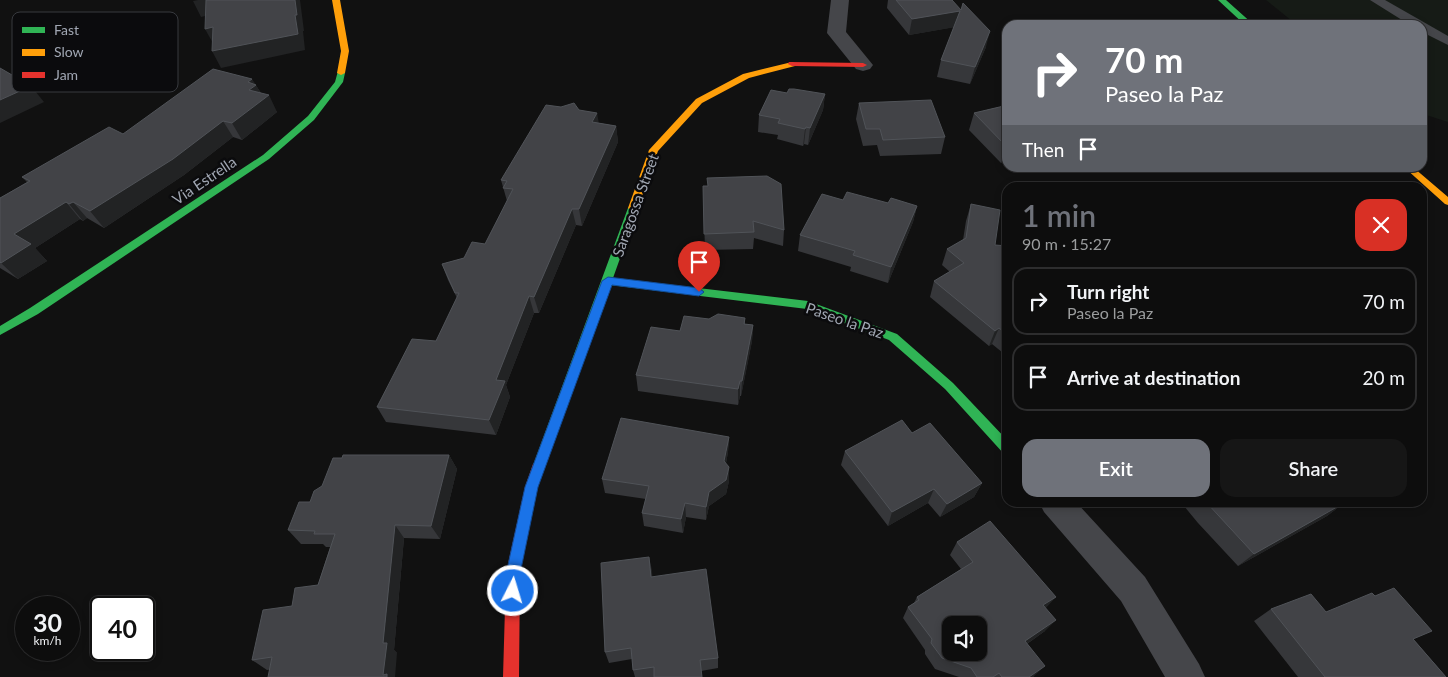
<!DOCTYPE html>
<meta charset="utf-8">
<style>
:root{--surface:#0d0d0d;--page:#161616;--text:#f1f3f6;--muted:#9a9c9d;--line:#2d2d2e;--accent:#6f727a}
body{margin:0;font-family:Lato,sans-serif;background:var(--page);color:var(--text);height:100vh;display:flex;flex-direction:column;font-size:19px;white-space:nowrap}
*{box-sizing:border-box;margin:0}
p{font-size:16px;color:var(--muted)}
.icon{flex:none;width:28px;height:28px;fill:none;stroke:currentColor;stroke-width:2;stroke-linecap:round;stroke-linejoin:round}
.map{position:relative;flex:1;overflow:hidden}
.side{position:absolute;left:1002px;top:182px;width:425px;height:325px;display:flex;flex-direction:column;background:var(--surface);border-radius:15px;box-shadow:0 2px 8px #0003,0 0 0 1px var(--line)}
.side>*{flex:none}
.hud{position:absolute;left:1002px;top:20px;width:425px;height:152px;border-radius:15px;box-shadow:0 2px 8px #0003,0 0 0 1px var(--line);background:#6f727a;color:#fff;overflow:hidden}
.fabs{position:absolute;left:942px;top:616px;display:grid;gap:10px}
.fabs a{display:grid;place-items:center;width:45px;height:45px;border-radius:10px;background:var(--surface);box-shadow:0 2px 8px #0003,0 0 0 1px var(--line);font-size:25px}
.speed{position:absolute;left:15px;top:596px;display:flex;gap:10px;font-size:25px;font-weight:700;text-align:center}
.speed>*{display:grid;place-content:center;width:65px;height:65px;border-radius:50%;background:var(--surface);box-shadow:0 2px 8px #0003,0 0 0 1px var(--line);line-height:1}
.speed small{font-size:12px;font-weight:400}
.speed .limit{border:2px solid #111;border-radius:8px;background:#fff;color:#111}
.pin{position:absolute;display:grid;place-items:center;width:42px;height:42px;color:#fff;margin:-51px -21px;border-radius:50% 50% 50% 0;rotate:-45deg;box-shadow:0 0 5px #0007}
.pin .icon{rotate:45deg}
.me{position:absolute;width:55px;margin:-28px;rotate:5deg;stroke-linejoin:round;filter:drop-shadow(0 0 4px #0008)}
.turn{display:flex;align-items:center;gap:18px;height:105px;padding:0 20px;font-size:22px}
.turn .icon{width:65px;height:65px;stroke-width:2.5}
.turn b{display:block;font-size:35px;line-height:42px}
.then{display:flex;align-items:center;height:48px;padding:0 20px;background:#0003;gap:10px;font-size:19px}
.round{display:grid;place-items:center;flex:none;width:52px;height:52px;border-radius:15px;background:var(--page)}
.overview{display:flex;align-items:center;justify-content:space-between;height:85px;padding:0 20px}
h1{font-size:30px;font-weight:600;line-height:38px;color:var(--accent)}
.primary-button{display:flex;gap:10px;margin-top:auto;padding:10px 20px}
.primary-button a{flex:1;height:58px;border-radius:15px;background:var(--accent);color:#fff;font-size:20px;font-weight:600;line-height:58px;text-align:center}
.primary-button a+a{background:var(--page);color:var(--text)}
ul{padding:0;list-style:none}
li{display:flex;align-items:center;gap:15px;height:68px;margin:0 10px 8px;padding:0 10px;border:2px solid var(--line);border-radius:15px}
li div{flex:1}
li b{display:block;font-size:19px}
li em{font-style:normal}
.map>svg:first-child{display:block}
.green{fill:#161b16}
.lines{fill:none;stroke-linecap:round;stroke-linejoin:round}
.lane{fill:#45464a;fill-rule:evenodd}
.street{fill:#45464a;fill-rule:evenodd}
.fast{fill:#30b455;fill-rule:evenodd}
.slow{fill:#ff9f0a;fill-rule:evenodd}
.jam{fill:#e5322d;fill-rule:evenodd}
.wall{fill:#36373a}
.shaded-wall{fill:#222324}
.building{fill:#424347;stroke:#505358;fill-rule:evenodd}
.route{fill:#1a73e8;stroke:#114b97}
.labels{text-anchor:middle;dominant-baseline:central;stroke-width:5;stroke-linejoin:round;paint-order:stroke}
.street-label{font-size:15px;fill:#a1a7b3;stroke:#0b0b0d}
.key{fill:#0b0b0d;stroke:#383a3f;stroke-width:1}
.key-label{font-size:14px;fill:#a1a7b3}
</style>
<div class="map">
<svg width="1448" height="677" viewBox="0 0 1448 677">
<rect width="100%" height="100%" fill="#111"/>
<!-- green -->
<path class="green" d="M 1266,0 L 1448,0 L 1448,122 L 1423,114 L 1422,25 L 1297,25 Z"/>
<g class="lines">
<!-- lane -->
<path class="lane" d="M 1370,0 L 1385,0 L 1448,36 L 1448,45 L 1422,32 L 1422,25 L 1410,25 Z"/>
<!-- street -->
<path class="street" d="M 831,0 L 849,0 L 846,32 L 873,65 L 870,69 L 863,71 L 856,69 L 827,33 Z
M 1039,502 L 1076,502 L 1145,577 L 1199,664 L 1205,677 L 1165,677 L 1121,601 L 1044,512 Z"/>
<!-- fast -->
<path class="fast" d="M 1218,0 L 1226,0 L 1254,25 L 1245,25 Z
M 338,71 L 345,73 L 343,82 L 314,120 L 269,159 L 38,314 L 0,335 L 0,326 L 30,308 L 263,155 L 308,116 L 335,82 Z
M 633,205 L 638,208 L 613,278 L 808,301 L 897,334 L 953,383 L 1008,441 L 1008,455 L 1004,454 L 945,389 L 889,340 L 807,309 L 610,285 L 544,468 L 543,472 L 538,474 L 533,472 L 532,468 L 628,208 Z"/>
<!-- slow -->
<path class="slow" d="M 332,0 L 340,0 L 349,51 L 345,73 L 341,75 L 337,73 L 341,51 Z
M 792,62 L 796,64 L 795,66 L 749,78 L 702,103 L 658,151 L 638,208 L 633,211 L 630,210 L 628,208 L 649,150 L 696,99 L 743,74 Z
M 1405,168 L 1414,168 L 1448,197 L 1448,205 L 1445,204 Z"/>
<!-- jam -->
<path class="jam" d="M 789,62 L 863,63 L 867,65 L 863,67 L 792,66 L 788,64 Z
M 538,462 L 543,464 L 544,468 L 537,487 L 520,573 L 519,677 L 503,677 L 506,573 L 525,487 L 533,464 Z"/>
</g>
<!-- wall -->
<path class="wall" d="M 888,0 L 952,0 L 986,47 L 970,84 L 937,77 L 941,60 L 954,27 L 909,35 L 887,8 Z
M 255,84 L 261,93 L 277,112 L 242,140 L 233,137 L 184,175 L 104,228 L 87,218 L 83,221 L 80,219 L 35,248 L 47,261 L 18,279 L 0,268 L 0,198 L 27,182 L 22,177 L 123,134 Z
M 787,93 L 825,94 L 823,110 L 808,145 L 804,144 L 803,146 L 777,139 L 778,135 L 758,132 L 759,115 Z
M 859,103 L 945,137 L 941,154 L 880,156 L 877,145 L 863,146 L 856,119 Z
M 1008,105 L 1008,162 L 1001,163 L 969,130 L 974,113 Z
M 599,123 L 616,126 L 618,142 L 582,226 L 576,225 L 539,313 L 534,313 L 506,385 L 510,397 L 496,435 L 386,422 L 377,407 L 436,341 L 457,298 L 448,280 L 442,264 L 464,258 L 485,244 L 507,201 L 501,180 Z
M 703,186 L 784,230 L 783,246 L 754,238 L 753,249 L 705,250 Z
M 843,200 L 917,206 L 913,222 L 888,283 L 850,271 L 851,267 L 798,251 L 800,235 Z
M 971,204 L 995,245 L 1008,246 L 1008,357 L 992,344 L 989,346 L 930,297 L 934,281 L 950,272 L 942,265 L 947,249 L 963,240 L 966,221 Z
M 745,318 L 745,324 L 753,325 L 752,341 L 741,396 L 740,396 L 738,405 L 638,391 L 636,375 L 680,331 L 709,319 Z
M 912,433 L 982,483 L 974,497 L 940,517 L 928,503 L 888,526 L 841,465 L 845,451 Z
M 729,437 L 728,452 L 726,463 L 729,481 L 726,494 L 709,506 L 706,520 L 686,517 L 683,533 L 644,526 L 642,513 L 646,499 L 605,493 L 602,479 Z
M 449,455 L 457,469 L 440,539 L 404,538 L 394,650 L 397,653 L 267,670 L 252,660 L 292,606 L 318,585 L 330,547 L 326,547 L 323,544 L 301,544 L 288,530 L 310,502 Z
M 1188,502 L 1344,503 L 1327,516 L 1238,566 L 1198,523 L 1184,506 Z
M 957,542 L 1046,608 L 1045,631 L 1027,644 L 1034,676 L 1033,677 L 959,677 L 935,669 L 925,654 L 925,650 L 903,618 L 908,607 L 914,603 L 917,597 L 961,569 L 950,555 Z
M 649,557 L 652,577 L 718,658 L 718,668 L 701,671 L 702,677 L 635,677 L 633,670 L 632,659 L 609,663 L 605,652 Z
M 1271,609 L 1326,612 L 1414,640 L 1446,677 L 1298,677 L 1254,621 Z"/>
<!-- shaded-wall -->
<path class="shaded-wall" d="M 198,0 L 207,0 L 214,14 L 201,17 L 193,1 Z
M 295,0 L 300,0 L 304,31 L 303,31 L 305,50 L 221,68 L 212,51 Z
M 960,11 L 956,27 L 909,35 L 912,19 Z
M 213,27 L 214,45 L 205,29 Z
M 990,31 L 986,47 L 970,84 L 975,67 Z
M 252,79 L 256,85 L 264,99 L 269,95 L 277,112 L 242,140 L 232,123 L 249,90 L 248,82 Z
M 31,86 L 44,102 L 0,123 L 0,100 Z
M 825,94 L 823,110 L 808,145 L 810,128 Z
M 597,113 L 600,129 L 592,122 Z
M 223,121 L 233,137 L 184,175 L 104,228 L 90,211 Z
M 616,126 L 618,142 L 582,226 L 579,209 Z
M 806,127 L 804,144 L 803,146 L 805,129 Z
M 1007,147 L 1008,147 L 1008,162 L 1001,163 Z
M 66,202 L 80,219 L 35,248 L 47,261 L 18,279 L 1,263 L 14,234 Z
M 73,202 L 87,218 L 83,221 L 69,204 Z
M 917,206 L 913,222 L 888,283 L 891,267 Z
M 572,209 L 576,225 L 539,313 L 534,297 Z
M 529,296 L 534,313 L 506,385 L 510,397 L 496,435 L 489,420 L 496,380 Z
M 753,325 L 752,341 L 741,396 L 742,381 Z
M 999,328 L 992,344 L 989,346 L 995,331 Z
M 740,381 L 740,396 L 738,405 L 738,389 Z
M 729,437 L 728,452 L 724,475 L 724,461 Z
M 449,455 L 457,469 L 440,539 L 431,526 Z
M 729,467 L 729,481 L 726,494 L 709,506 L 706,520 L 706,507 L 709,492 Z
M 982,483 L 974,497 L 940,517 L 947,504 Z
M 934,489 L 928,503 L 888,526 L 892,512 Z
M 685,503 L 686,517 L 683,533 L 681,519 Z
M 1344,503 L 1327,516 L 1238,566 L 1254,554 Z
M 395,525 L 404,538 L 394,650 L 397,653 L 395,677 L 386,677 L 383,675 L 383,643 Z
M 649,557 L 652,570 L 653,589 L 651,577 Z
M 1056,597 L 1045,609 L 1043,605 Z
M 1056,620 L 1045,631 L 1015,652 L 1025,641 Z
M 1045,666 L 1033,677 L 1029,677 Z"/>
<!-- building -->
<path class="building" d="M 206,0 L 295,0 L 297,15 L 295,15 L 298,34 L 212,51 L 213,27 L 205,29 Z
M 896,0 L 952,0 L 961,10 L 963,3 L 990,31 L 975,67 L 941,60 L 960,11 L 912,19 Z
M 0,68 L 31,86 L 0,100 Z
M 213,69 L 252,79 L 248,82 L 256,85 L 249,90 L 269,95 L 232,123 L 223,121 L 173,159 L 90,211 L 73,202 L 69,204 L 66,202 L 14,234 L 31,244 L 1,263 L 0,262 L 0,198 L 30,181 L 22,177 L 109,127 L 123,134 Z
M 789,89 L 794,89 L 825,94 L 810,128 L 806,127 L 805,129 L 778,123 L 780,119 L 759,115 L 771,90 L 787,93 Z
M 931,100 L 945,137 L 883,140 L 880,129 L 866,129 L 859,103 Z
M 574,103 L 579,110 L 597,113 L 592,122 L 616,126 L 579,209 L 572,209 L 534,297 L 529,296 L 496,380 L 505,381 L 489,420 L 377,407 L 412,339 L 436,341 L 459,293 L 455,293 L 442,264 L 464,258 L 472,242 L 485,244 L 513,189 L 503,188 L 507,181 L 501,180 L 546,105 L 561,107 Z
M 1008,105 L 1008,147 L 1007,147 L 974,113 Z
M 767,176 L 781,184 L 784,230 L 753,221 L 754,232 L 704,234 L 703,186 L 708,186 L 707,178 Z
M 847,192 L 888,203 L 891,198 L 917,206 L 891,267 L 853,255 L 855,251 L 800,235 L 822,194 L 843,200 Z
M 971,204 L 1000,210 L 995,245 L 1008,246 L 1008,335 L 999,328 L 995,331 L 934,281 L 964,263 L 947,249 L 966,238 Z
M 718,314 L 745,318 L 744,324 L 753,325 L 742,381 L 740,381 L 738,389 L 636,375 L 651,327 L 680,331 L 684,316 L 709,319 Z
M 621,418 L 729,437 L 724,461 L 729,467 L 726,480 L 709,492 L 706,507 L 685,503 L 681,519 L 642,513 L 649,486 L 602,479 Z
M 902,420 L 912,433 L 930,423 L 982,483 L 947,504 L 934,489 L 892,512 L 845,451 Z
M 343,455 L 449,455 L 431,526 L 395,525 L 383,643 L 387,643 L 383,675 L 387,674 L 387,677 L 268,677 L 272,657 L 252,660 L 263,610 L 292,606 L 295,588 L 318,585 L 335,534 L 314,534 L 315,531 L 288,530 L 299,502 L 310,502 L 314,491 L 322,486 L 333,458 L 342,458 Z
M 1206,502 L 1344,502 L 1344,503 L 1254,554 Z
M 990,521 L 1056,597 L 1043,605 L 1056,620 L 1025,641 L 1045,666 L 1029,677 L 1002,677 L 999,673 L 993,677 L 977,677 L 971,668 L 942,658 L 931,643 L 932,639 L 908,607 L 919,600 L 917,597 L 973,562 L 957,542 ZM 951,625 L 979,625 L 979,652 L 951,652 Z
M 649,557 L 651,577 L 706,569 L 718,658 L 700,660 L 702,677 L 654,677 L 654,667 L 633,670 L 631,648 L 605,652 L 601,563 Z
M 1394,588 L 1432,631 L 1413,639 L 1446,677 L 1325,677 L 1271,609 L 1311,594 L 1326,612 L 1372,593 L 1375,596 Z"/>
<!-- route -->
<path class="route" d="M 608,277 L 699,288 L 704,292 L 699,296 L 612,285 L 538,487 L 520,574 L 520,591 L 518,596 L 513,598 L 508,596 L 506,591 L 506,574 L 525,487 L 602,281 Z"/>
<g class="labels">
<!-- street labels -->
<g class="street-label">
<text transform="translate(204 180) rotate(-34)">Via Estrella</text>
<text transform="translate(635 205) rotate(-70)">Saragossa Street</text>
<text transform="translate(845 320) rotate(19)">Paseo la Paz</text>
</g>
</g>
<!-- legend -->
<rect x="12" y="12" width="166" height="80" rx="8" class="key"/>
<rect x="22" y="27" width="23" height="6" fill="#30b455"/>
<rect x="22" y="49" width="23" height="7" fill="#ff9f0a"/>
<rect x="22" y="72" width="23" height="6" fill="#e5322d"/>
<g class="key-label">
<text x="54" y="35">Fast</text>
<text x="54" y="57">Slow</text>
<text x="54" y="80">Jam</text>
</g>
</svg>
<div class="fabs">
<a><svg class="icon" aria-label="sound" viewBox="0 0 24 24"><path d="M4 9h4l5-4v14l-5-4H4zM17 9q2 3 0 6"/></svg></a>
</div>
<div class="speed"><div>30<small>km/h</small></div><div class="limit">40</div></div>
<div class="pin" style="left:699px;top:292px;background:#d93025"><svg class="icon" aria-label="arrive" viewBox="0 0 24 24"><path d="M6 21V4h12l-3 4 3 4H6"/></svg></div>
<svg class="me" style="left:513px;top:591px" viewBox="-20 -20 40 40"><circle r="17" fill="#1a73e8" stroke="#fff" stroke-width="3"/><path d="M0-11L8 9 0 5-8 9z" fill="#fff"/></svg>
<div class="hud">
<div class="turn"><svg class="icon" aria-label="right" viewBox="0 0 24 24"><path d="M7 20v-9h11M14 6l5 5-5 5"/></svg><div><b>70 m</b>Paseo la Paz</div></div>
<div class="then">Then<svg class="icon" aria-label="arrive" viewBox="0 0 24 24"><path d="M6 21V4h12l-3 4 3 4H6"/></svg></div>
</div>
<section class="side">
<div class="overview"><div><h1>1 min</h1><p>90 m · 15:27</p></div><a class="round" style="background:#d93025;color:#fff"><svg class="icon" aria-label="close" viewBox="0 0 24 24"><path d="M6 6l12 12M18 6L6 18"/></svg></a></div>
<ul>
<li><svg class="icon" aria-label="right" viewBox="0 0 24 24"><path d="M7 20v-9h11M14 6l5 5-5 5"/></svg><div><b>Turn right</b><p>Paseo la Paz</p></div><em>70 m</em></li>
<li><svg class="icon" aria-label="arrive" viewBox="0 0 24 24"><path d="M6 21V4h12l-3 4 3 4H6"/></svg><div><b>Arrive at destination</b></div><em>20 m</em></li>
</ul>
<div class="primary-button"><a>Exit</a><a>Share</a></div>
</section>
</div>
